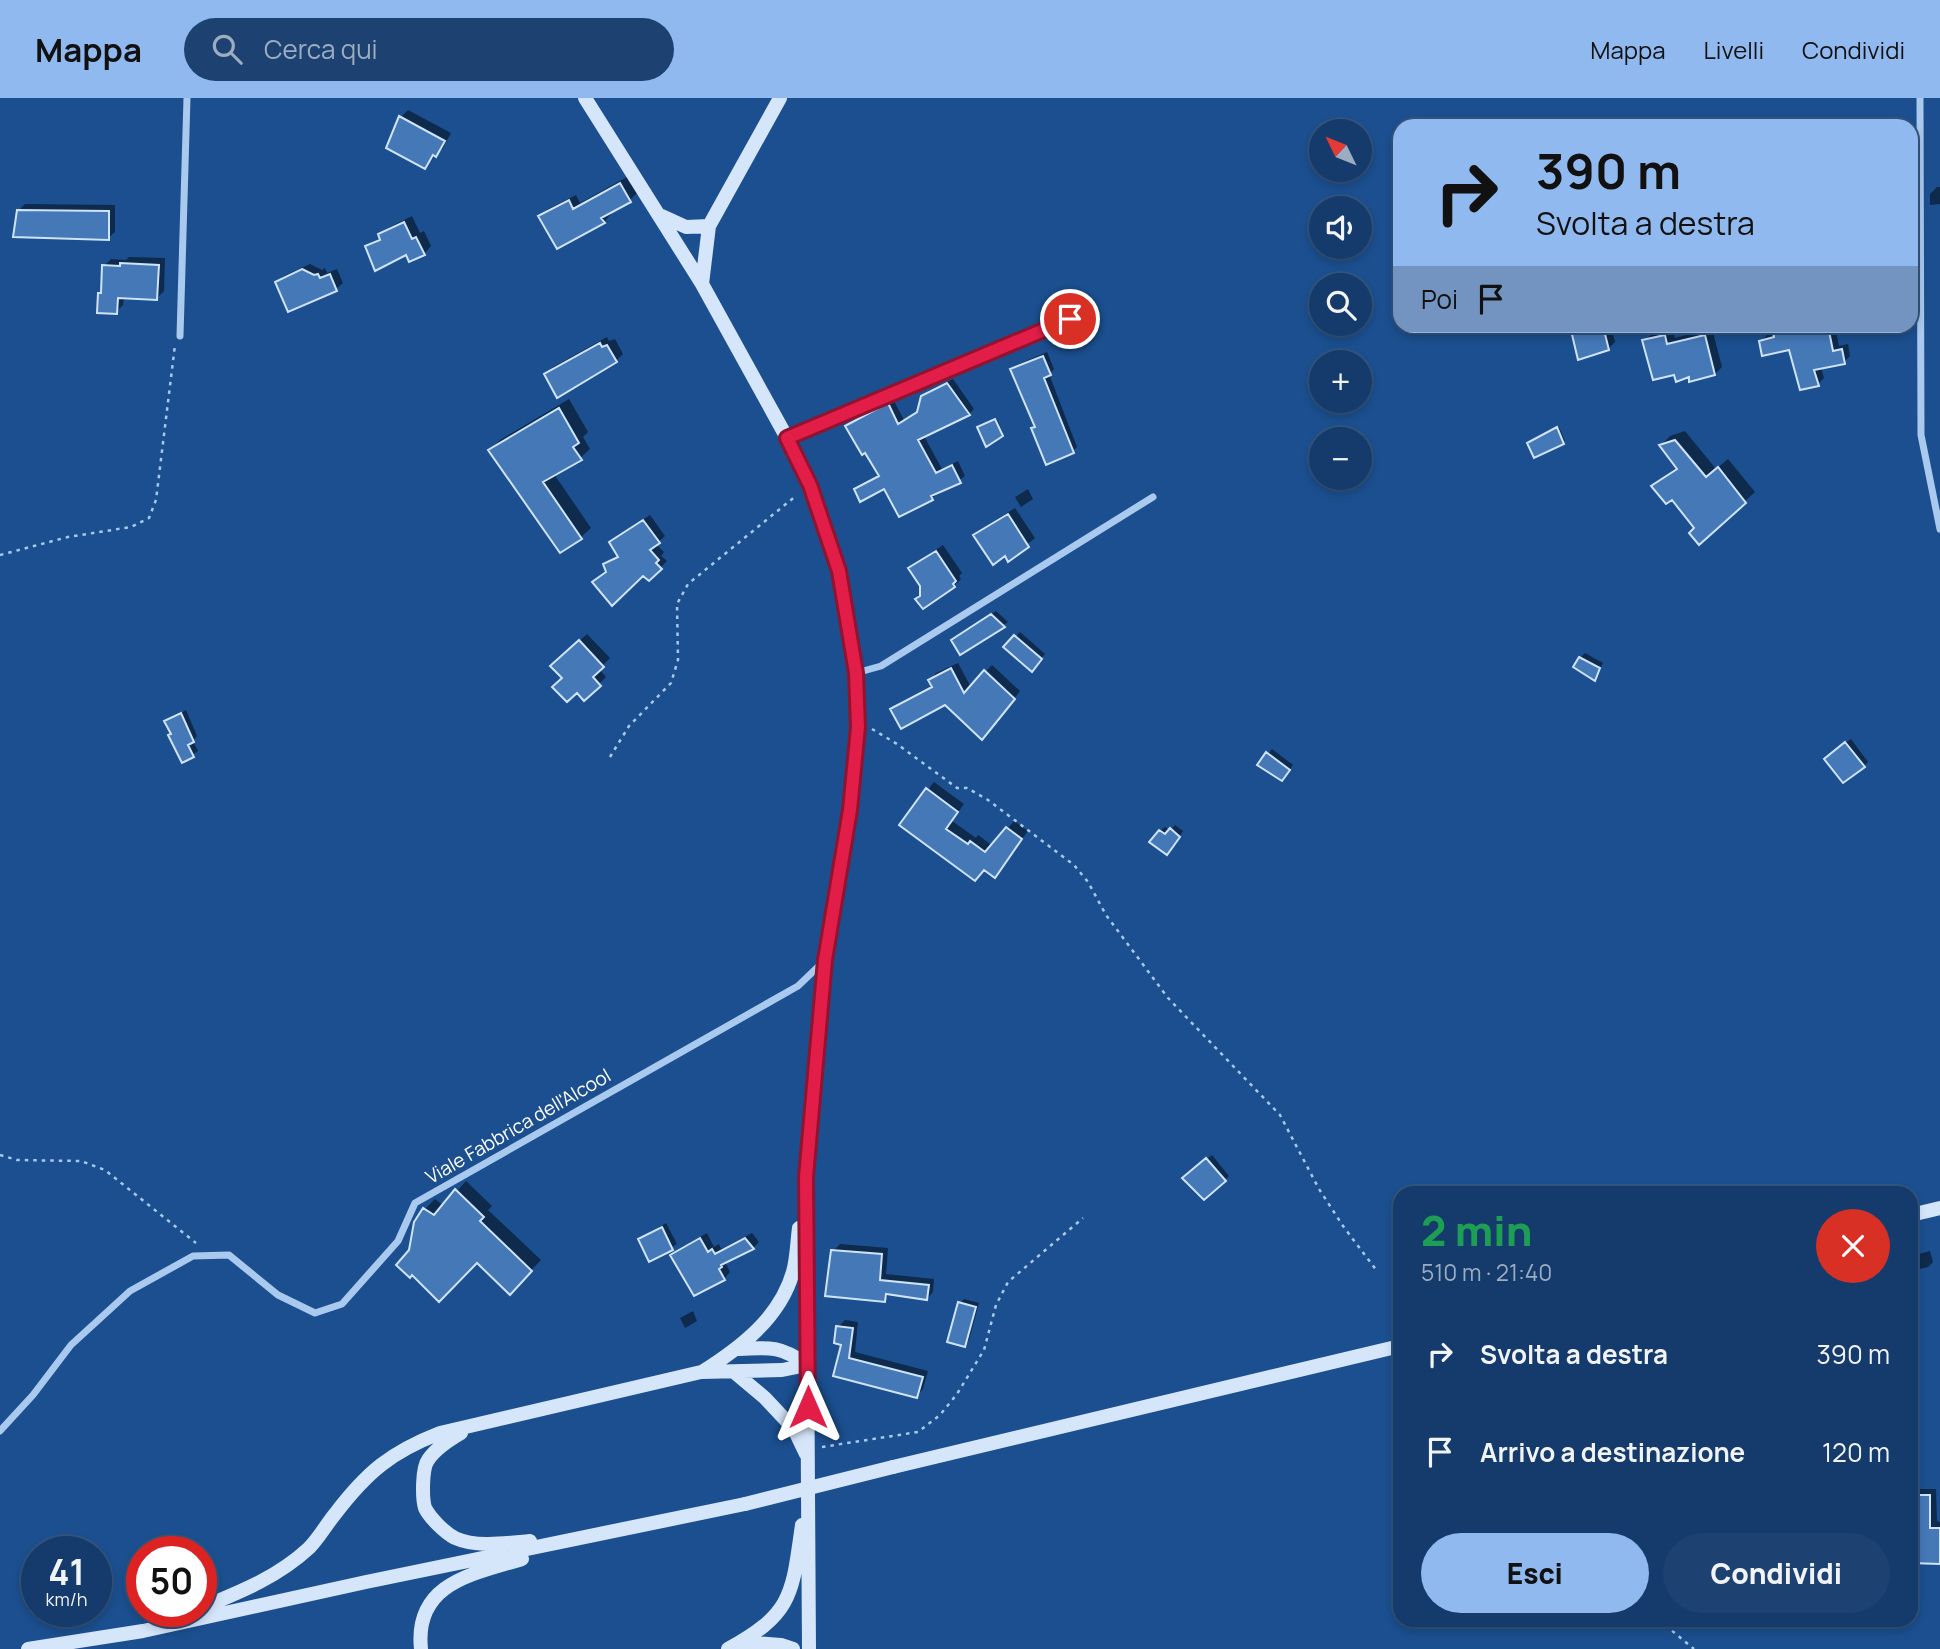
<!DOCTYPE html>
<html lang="it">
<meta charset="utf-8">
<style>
:root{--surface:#143b6b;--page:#1d4271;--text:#f1f3f6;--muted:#9dadc1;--line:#33557e;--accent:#90b9f0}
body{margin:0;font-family:Manrope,sans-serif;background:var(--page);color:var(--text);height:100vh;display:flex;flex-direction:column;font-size:26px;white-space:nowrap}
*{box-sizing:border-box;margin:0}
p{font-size:23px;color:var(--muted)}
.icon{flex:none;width:38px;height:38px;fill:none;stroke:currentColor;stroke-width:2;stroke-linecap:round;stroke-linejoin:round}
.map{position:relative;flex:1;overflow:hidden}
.drawer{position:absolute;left:1393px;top:1088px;width:525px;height:441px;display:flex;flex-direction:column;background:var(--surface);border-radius:21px;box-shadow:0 4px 10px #0003,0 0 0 2px var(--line)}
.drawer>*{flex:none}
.guide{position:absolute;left:1393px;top:21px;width:525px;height:214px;border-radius:21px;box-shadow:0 4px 10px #0003,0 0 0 2px var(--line);background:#90b9f0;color:#111;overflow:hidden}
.needle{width:46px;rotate:313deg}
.controls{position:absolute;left:1309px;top:21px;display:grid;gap:14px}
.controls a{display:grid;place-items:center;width:63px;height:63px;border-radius:50%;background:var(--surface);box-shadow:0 4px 10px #0003,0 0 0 2px var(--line);font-size:35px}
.speed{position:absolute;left:21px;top:1438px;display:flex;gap:14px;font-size:35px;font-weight:700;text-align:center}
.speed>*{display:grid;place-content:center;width:91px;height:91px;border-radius:50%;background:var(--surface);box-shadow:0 4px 10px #0003,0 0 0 2px var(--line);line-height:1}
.speed small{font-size:18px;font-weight:400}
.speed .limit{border:10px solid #d22;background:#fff;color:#111}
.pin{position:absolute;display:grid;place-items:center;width:60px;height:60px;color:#fff;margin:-30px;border:4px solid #fff;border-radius:50%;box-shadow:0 2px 7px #0007}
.me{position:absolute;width:77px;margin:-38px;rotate:0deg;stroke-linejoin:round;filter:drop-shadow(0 0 5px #0008)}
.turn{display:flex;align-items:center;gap:24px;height:147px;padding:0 28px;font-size:32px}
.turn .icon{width:91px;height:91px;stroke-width:2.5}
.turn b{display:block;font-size:49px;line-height:60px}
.then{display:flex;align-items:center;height:66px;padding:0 28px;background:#0003;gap:14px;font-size:26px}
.round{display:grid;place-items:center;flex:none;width:74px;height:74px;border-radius:37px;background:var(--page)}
.head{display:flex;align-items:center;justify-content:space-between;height:119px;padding:0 28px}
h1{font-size:42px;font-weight:800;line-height:52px;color:#1e9e55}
.button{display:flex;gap:14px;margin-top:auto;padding:14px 28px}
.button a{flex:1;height:80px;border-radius:42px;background:var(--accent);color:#111;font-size:28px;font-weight:800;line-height:80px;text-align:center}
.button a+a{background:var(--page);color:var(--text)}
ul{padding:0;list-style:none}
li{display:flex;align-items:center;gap:21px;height:98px;padding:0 28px}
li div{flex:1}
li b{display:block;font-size:26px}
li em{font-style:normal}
header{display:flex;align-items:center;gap:42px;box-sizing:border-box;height:98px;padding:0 35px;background:var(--accent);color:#111}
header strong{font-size:33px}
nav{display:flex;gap:38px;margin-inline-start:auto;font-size:24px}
.search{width:490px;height:63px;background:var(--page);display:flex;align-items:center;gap:18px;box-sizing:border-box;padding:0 24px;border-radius:38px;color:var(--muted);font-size:26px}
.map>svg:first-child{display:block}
.shadow{fill:#0007}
.building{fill:#4478b7;stroke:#cfe3fa;stroke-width:2}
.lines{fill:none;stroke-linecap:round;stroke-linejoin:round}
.path{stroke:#a9c9ee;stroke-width:2.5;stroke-dasharray:3.5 5;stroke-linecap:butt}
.street{stroke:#a9c9ee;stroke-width:7}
.secondary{stroke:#d6e6fa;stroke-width:14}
.secondary-bridge{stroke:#d6e6fa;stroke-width:14}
.route-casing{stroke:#92132f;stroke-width:18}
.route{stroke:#e11d48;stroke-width:12}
.labels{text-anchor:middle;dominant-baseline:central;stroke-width:5;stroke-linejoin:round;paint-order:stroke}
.street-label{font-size:19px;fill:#fff;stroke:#1b4f8f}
</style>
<header>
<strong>Mappa</strong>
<div class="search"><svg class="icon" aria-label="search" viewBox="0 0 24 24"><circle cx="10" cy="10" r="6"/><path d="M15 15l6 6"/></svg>Cerca qui</div>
<nav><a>Mappa</a><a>Livelli</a><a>Condividi</a></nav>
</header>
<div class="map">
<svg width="1940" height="1551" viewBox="0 0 1940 1551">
<rect width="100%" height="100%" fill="#1b4f8f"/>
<!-- shadow -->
<path class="shadow" d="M 408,12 L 451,35 L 443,50 L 425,69 L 388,49 L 401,19 Z
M 627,79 L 637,95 L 630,102 L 609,114 L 611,116 L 604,124 L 541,119 L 548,111 L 576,97 L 580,105 Z
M 1937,89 L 1940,89 L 1940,106 L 1930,107 L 1930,96 Z
M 25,106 L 115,107 L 115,134 L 108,140 L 19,112 Z
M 412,118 L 420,135 L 424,133 L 431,148 L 424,156 L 367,149 L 381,139 L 388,130 Z
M 129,159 L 165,160 L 164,193 L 157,200 L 124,198 L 123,207 L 116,214 L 100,195 L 103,192 L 104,168 L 111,161 L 126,162 Z
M 310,166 L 322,172 L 325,170 L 327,175 L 337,171 L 343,185 L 336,191 L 277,184 L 284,178 Z
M 1571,228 L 1611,228 L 1615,244 L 1608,251 L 1579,259 Z
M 1773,228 L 1835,228 L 1839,248 L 1848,246 L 1850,258 L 1844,264 L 1821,269 L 1824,280 L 1818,286 L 1790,250 L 1761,243 L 1767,237 L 1775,235 Z
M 1712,230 L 1722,269 L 1715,276 L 1690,277 L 1675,275 L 1644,243 L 1652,236 L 1672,231 L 1675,240 Z
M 607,239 L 609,243 L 615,241 L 623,256 L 616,263 L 546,276 L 553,269 Z
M 1047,254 L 1054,271 L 1049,276 L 1077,349 L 1073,353 L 1037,328 L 1012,272 L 1017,267 Z
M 953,281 L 974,311 L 969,316 L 924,338 L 942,371 L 958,363 L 965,378 L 932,400 L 884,389 L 856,392 L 880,377 L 847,328 L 853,323 L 893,301 L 904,322 L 919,313 L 922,299 L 928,293 Z
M 569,301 L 588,334 L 583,339 L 590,351 L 580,360 L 554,376 L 591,430 L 581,439 L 560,452 L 490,352 L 500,342 Z
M 997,321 L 1003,335 L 1002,337 L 981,328 Z
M 1559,329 L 1565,343 L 1563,344 L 1530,345 Z
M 1685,333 L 1716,371 L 1728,361 L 1755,394 L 1699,444 L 1697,430 L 1672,399 L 1653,388 L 1677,369 L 1661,347 L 1670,338 Z
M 1028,391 L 1033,401 L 1021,409 L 1015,399 Z
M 1015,410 L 1035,440 L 1009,461 L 1005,456 L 975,437 L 983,430 Z
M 650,417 L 665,438 L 656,446 L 664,454 L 661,458 L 667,463 L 649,481 L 643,475 L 607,474 L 605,467 L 619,456 L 611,444 Z
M 943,447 L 962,475 L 959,478 L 961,481 L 954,488 L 922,496 L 922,487 L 910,470 Z
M 996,513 L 1008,524 L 960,555 L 953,542 Z
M 1020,534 L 1045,556 L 1032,571 L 1006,549 Z
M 587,536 L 610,560 L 599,571 L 606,579 L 584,601 L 553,568 Z
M 1585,555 L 1603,565 L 1595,581 L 1580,560 Z
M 958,565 L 971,589 L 992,567 L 1020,593 L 989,633 L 945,604 L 892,611 L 899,605 L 933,587 L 930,582 L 936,575 Z
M 186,612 L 197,638 L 193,643 L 198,653 L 183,663 L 167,624 Z
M 1851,641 L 1868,664 L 1864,668 L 1830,656 Z
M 1272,651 L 1293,667 L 1286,677 L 1259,667 Z
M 934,684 L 964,706 L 952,723 L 976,740 L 978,737 L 993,748 L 1014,723 L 1028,733 L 994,778 L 984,771 L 901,727 Z
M 1175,727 L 1183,733 L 1172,750 L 1160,733 L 1165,729 L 1170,733 Z
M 1212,1057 L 1229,1078 L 1225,1082 L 1189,1076 Z
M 466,1083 L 492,1108 L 488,1112 L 541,1162 L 510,1194 L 477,1163 L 411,1153 L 415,1125 L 425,1111 L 435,1101 L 444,1108 Z
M 666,1125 L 677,1146 L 650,1161 L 640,1141 Z
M 707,1135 L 714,1149 L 719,1146 L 721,1151 L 752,1135 L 759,1144 L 753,1150 L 725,1164 L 730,1174 L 724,1181 L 672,1157 L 679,1151 Z
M 840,1146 L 888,1150 L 886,1176 L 934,1181 L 933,1194 L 927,1201 L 891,1195 L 884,1202 L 833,1153 Z
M 1930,1153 L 1933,1164 L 1928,1169 L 1911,1173 L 1911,1158 Z
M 964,1201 L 979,1205 L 969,1242 L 965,1247 L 960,1205 Z
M 693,1213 L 697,1223 L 685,1230 L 680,1220 Z
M 845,1222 L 858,1224 L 855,1254 L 928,1273 L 923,1291 L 917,1298 L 835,1277 L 843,1245 L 838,1229 Z
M 1914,1391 L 1936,1391 L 1937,1423 L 1940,1424 L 1940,1464 L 1911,1463 L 1911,1394 Z"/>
<!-- building -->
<path class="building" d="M 399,18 L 445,43 L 436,59 L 433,57 L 425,71 L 386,50 Z
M 620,85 L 631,104 L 601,120 L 605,125 L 557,151 L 538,118 L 569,102 L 573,111 Z
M 17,112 L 109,113 L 109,142 L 13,139 Z
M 404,124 L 412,141 L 416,139 L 425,157 L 409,164 L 406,157 L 375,173 L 365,148 L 380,142 L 378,136 Z
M 120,165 L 159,167 L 157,202 L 118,200 L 117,216 L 97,215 L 98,195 L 101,195 L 102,167 L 120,168 Z
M 302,171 L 314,177 L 318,176 L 320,180 L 330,176 L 337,193 L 288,214 L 275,184 Z
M 1570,228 L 1603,228 L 1609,252 L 1578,262 Z
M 1772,228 L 1828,228 L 1833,253 L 1842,251 L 1845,266 L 1814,272 L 1819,288 L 1800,292 L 1789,252 L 1762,258 L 1759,243 L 1774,239 Z
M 1665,237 L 1667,246 L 1705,237 L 1715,277 L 1689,284 L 1689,279 L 1676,284 L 1674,277 L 1653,282 L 1642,242 Z
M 600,245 L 602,249 L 607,247 L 617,264 L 557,300 L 544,276 Z
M 1043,258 L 1051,277 L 1044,280 L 1074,355 L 1046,367 L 1031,330 L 1035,329 L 1010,271 Z
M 947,285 L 970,317 L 918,342 L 936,375 L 952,367 L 961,385 L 931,398 L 933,402 L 899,419 L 884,391 L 860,404 L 854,391 L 879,378 L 865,355 L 862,357 L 845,328 L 888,305 L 898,326 L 917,314 L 921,298 Z
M 559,310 L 579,345 L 573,349 L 582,362 L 543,384 L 582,441 L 560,455 L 488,352 Z
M 995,321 L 1003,338 L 986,349 L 977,329 Z
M 1557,329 L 1564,346 L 1534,360 L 1527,345 Z
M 1675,342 L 1706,379 L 1718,369 L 1746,405 L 1699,447 L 1689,435 L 1694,430 L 1672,402 L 1666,406 L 1651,388 L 1677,371 L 1659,347 Z
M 1008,416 L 1029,449 L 1008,464 L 1005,458 L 993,467 L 973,437 Z
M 643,422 L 660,445 L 650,452 L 659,462 L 656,465 L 662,471 L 649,483 L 643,478 L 612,508 L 592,484 L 606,474 L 603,466 L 618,459 L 609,444 Z
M 936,453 L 956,483 L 953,486 L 955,489 L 923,511 L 915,501 L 920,498 L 920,488 L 908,470 Z
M 991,516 L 1005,529 L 960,557 L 951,542 Z
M 1014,537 L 1042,561 L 1032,574 L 1003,549 Z
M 579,542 L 604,569 L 593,579 L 601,588 L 584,603 L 577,595 L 567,604 L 552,589 L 562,580 L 550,568 Z
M 1579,559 L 1600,570 L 1595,583 L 1573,569 Z
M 951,570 L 964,595 L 984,572 L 1015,601 L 982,642 L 945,607 L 901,631 L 890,611 L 932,589 L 928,582 Z
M 181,615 L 194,644 L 188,647 L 194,659 L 182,665 L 168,637 L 171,636 L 164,623 Z
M 1845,644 L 1865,669 L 1843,685 L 1824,661 Z
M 1266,654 L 1290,672 L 1282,683 L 1257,667 Z
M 926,690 L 958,714 L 946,731 L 968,746 L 970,743 L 985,754 L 1006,729 L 1022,741 L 995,780 L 984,772 L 975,783 L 899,727 Z
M 1170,730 L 1180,739 L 1167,757 L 1149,744 L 1159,732 L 1165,736 Z
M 1206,1060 L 1226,1083 L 1204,1102 L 1182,1080 Z
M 455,1091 L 484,1119 L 480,1123 L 532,1173 L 510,1197 L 477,1165 L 439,1204 L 412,1177 L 410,1180 L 396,1167 L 409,1152 L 414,1124 L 423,1110 L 434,1117 Z
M 662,1129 L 673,1152 L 649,1164 L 638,1141 Z
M 700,1140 L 708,1154 L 712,1151 L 715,1156 L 745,1140 L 754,1151 L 721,1167 L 722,1169 L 719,1171 L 725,1182 L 694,1198 L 670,1157 Z
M 831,1152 L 882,1156 L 880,1182 L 929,1187 L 927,1202 L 886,1196 L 885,1204 L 825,1198 Z
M 958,1204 L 976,1209 L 965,1249 L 947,1244 Z
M 836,1228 L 853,1230 L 849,1260 L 923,1279 L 917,1300 L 833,1278 L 841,1247 L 834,1245 Z
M 1911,1397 L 1930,1397 L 1930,1430 L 1940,1430 L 1940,1466 L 1911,1465 Z"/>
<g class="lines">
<!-- path -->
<path class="path" d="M 0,457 L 68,439 L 131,429 L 149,420 L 156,402 L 175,247
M 872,631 L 897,646 L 957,690 L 967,690 L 988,702 L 1074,767 L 1088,784 L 1106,817 L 1168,900 L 1280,1017 L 1319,1091 L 1343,1128 L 1377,1173
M 610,659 L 629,628 L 671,585 L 678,562 L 677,506 L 688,486 L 797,397
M 0,1057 L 17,1062 L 81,1063 L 105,1072 L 196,1145
M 822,1349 L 918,1334 L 940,1317 L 957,1296 L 984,1252 L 996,1207 L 1008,1184 L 1083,1120
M 1659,1522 L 1694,1551"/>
<!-- street -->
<path class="street" d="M 1920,0 L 1921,337 L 1940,431
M 180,238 L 187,0
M 787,340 L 1070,221
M 856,575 L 881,568 L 1153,399
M 0,1333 L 33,1297 L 71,1247 L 130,1193 L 193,1158 L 229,1157 L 278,1197 L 315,1215 L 342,1206 L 398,1143 L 415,1105 L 798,888 L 822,865"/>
<!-- secondary -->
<path class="secondary" d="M 585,0 L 702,186 L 787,340 L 810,387 L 839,473 L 856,575 L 858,629 L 850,712 L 825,862 L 806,1079 L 809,1551
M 662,118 L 686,129 L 709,128
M 702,186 L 709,128 L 780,0
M 1911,1117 L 1940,1110
M 738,1251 C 769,1249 782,1248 807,1267
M 702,1274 C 740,1250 780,1220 793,1174 C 797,1160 797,1144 799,1130
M 734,1274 L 765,1300 L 794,1331 L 806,1356
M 461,1335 C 449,1342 436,1350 428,1362 C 422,1370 422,1400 425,1410 C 430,1420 445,1435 455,1440 C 477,1450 507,1445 530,1443
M 893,1369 L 1400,1248
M 201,1510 C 240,1494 278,1479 309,1450 C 319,1440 326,1427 335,1416 C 367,1374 391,1354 440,1335 L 701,1274 L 782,1272 L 807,1267
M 740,1544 L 781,1547 L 793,1551
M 28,1551 L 143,1533 L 366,1484 L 745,1406
M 421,1551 C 414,1485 473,1476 522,1461
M 728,1551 C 794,1515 792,1495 802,1427"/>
<!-- secondary-bridge -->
<path class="secondary-bridge" d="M 745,1406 L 893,1369"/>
</g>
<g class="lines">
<!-- route casing -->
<g class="route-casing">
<path id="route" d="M 808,1309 L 806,1079 L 825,862 L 850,712 L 858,629 L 856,575 L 839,473 L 810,387 L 787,340 L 1070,221"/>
</g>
<!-- route -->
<use href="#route" class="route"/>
</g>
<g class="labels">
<!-- street labels -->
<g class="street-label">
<text transform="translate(518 1028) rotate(-30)">Viale Fabbrica dell'Alcool</text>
</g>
</g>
</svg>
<div class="controls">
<a><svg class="needle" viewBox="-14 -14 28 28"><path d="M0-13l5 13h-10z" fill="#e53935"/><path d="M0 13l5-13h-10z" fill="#9dadc1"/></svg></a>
<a><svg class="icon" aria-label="sound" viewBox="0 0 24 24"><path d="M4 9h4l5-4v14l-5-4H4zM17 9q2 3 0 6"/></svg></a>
<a><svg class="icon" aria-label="search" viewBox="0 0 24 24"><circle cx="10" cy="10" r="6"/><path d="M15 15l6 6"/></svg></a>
<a>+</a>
<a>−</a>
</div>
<div class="speed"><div>41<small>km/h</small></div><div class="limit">50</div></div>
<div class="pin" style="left:1070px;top:221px;background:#d93025"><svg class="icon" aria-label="arrive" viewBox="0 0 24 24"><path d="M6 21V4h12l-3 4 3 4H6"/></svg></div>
<svg class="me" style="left:808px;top:1309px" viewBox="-20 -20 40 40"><path d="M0-17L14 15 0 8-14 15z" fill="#e11d48" stroke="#fff" stroke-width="4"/></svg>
<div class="guide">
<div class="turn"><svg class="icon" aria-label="right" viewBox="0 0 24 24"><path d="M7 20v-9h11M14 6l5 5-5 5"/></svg><div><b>390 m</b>Svolta a destra</div></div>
<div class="then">Poi<svg class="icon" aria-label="arrive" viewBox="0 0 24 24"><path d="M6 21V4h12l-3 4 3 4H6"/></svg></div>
</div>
<section class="drawer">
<div class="head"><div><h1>2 min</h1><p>510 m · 21:40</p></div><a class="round" style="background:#d93025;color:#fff"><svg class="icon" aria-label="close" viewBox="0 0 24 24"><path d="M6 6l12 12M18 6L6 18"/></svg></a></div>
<ul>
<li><svg class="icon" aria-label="right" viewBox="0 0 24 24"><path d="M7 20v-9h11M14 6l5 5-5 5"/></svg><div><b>Svolta a destra</b></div><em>390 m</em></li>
<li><svg class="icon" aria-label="arrive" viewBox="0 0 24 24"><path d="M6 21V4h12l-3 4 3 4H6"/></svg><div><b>Arrivo a destinazione</b></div><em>120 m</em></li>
</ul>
<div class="button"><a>Esci</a><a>Condividi</a></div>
</section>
</div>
